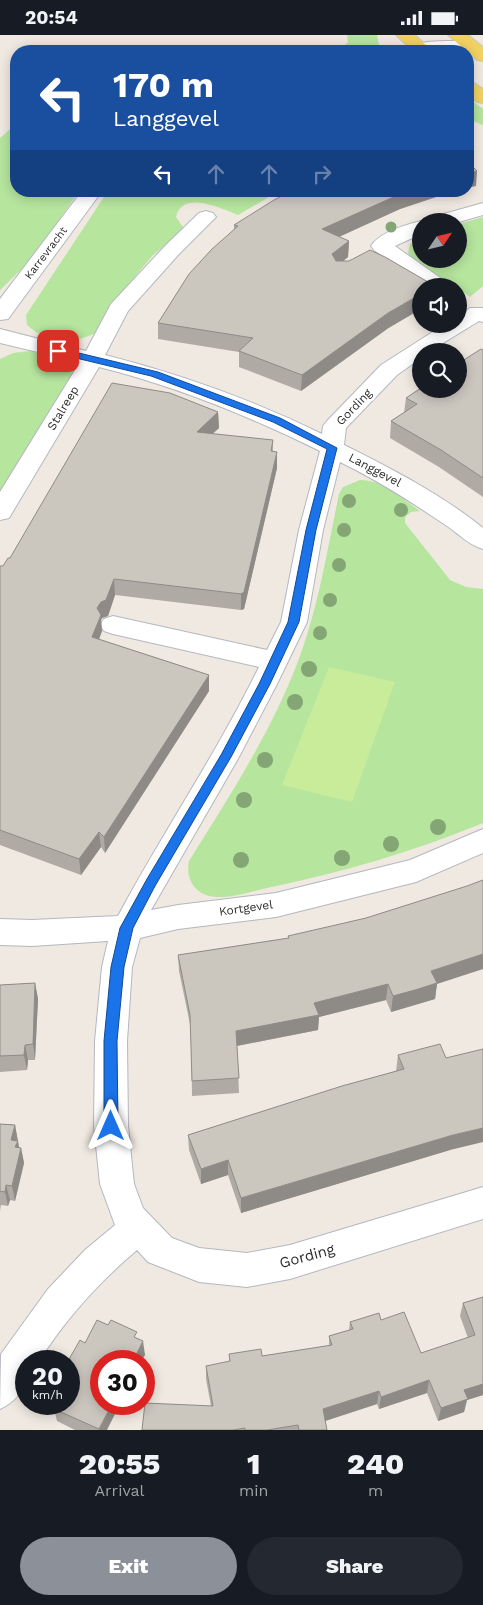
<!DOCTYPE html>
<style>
:root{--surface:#171b24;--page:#242831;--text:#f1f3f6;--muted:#9ea1a6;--accent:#8c9099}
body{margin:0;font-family:"Work Sans",sans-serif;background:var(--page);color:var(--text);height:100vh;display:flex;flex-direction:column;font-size:19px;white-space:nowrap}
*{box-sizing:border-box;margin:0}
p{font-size:16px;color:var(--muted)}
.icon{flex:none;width:28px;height:28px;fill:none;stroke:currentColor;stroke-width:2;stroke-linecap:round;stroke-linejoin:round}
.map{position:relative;height:1395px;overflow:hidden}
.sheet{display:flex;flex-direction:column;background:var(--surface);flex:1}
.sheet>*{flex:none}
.guide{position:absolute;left:10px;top:10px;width:464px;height:152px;border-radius:20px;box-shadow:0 2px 12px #0003;background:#1a4fa0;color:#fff;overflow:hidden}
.needle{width:32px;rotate:55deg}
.controls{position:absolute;left:412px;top:178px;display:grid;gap:10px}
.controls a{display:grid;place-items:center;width:55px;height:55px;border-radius:50%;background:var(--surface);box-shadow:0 2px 12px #0003;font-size:25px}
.speed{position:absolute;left:15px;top:1315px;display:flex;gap:10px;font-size:25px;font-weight:700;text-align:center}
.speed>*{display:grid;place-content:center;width:65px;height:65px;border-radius:50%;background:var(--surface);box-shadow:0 2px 12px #0003;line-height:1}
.speed small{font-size:12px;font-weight:400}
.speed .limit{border:8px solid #d22;background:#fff;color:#111}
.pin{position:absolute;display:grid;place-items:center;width:42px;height:42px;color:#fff;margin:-21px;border-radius:10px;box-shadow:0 2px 8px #0006}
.me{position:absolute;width:55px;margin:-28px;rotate:0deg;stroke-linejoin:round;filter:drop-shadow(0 0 4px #0008)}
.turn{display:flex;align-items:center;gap:18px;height:105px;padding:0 20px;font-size:22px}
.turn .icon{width:65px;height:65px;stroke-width:2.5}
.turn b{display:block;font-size:35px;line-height:42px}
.lanes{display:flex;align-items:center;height:48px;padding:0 20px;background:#0003;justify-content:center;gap:25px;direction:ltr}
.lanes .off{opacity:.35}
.eta{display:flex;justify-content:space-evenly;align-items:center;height:85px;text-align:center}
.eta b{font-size:30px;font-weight:800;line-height:35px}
.button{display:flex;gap:10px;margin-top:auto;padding:10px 20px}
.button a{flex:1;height:58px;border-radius:30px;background:var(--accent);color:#fff;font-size:20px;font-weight:800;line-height:58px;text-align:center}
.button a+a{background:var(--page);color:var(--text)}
.status{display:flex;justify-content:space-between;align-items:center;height:35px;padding:0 25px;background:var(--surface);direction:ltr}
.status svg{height:14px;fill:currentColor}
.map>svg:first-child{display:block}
.green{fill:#b6e59e}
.pitch{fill:#c9ec9a}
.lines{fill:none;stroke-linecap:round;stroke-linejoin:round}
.minor-casing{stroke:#b4b7c1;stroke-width:2}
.major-casing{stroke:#c9c9c9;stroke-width:2}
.minor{fill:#fff;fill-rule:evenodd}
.major{fill:#f2d163;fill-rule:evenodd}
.tree{fill:#84a574}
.wall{fill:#afaba4}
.shaded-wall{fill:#8e8b86}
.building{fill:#cbc7bf;stroke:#8e8b86}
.route{fill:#1a73e8;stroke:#114b97}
.labels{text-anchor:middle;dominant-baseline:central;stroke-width:5;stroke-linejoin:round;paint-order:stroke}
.far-street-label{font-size:11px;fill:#2e2e2e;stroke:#fff}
.street-label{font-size:12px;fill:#2e2e2e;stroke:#fff}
.near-street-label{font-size:15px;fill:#2e2e2e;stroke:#fff}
</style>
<div class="status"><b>20:54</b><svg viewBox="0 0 49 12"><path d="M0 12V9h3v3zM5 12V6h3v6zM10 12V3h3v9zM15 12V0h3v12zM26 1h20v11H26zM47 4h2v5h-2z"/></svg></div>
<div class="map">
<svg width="483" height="1395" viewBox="0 0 483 1395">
<rect width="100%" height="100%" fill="#efe9e1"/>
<!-- green -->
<path class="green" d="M 347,0 L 377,0 L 379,10 L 372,16 L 339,16 L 348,7 Z
M 468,63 L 483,74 L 483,90 L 468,84 Z
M 16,89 L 16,156 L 79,156 L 33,223 L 0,255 L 0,103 Z
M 108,156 L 279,156 L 238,180 C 223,174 182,154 176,182 L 183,192 L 180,198 L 153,220 L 122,257 L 100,295 L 94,299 L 77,305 L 68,306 L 37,298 L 27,290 L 26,280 Z
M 483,182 L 483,251 L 470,262 L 459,254 L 459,251 L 454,251 L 415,226 L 408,218 L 410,209 L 421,203 L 421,224 L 459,224 L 459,189 Z
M 30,316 L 68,326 L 76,337 L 0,456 L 0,324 L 13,318 Z
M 360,445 C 383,445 401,463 420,476 L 411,477 L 405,482 L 405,488 L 450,545 L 466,552 L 483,554 L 483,788 C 413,817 340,838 267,853 C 249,857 224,866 206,860 C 191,854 186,840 189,826 C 229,762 270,699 297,629 C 318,575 327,516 339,459 L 343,452 Z"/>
<!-- pitch -->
<path class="pitch" d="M 329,632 L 395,647 L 352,767 L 282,750 Z"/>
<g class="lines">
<!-- minor casing -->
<g class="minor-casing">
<path id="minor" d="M 470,6 L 476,7 L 479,11 L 476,15 L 400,16 C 409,4 455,6 470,6 Z
M 82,156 L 102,156 L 8,284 L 0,285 L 0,264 Z
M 483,168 L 483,180 L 459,187 L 430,186 L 433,182 Z
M 206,176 L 213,178 L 216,182 L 179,219 L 128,276 L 105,320 C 180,339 253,365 322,399 L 323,391 L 327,386 L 381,330 L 445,289 L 459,289 L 459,281 L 470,273 L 483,273 L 483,287 L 479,286 L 430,316 L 421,316 L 421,323 L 397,340 L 346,393 L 344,410 C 392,434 441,459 483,493 L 483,514 C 468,510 457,497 444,489 C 410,466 377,445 340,427 L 323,495 L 307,587 L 277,649 L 239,722 L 151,875 L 178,870 L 276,858 L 410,825 L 483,794 L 483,818 L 416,847 L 276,882 L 178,894 L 140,903 L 132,932 L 127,1006 L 128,1091 L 134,1149 L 143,1173 L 172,1203 L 199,1213 L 247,1218 L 290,1210 L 483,1152 L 483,1184 L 290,1244 L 247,1252 L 199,1247 L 148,1227 L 137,1215 C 99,1247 65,1285 39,1326 L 26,1326 C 26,1349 22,1364 0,1374 L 1,1319 L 48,1254 L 85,1215 L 115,1190 L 100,1149 L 94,1091 L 95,1006 L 102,932 L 108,906 L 32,911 L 0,910 L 0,884 L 32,885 L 118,881 C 163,797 217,718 259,632 L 113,599 L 104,596 L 100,590 L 104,584 L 113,581 L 267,615 L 281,587 L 299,495 L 320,416 C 249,381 175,351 99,332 L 9,483 L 0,485 L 0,457 L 80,327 L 0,308 L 0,294 L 86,316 L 111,269 L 165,211 L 199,178 Z
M 421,186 L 421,199 L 395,211 L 446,247 L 449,251 L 426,251 L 374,215 L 371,211 C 380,197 405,190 421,186 Z"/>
</g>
<!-- major casing -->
<g class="major-casing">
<path id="major" d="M 396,0 L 415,0 L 432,16 L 413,16 Z
M 448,0 L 468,0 L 483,12 L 483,26 L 477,25 Z
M 468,47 L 474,48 L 483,54 L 483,68 L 477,67 L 468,60 Z"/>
</g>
<!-- minor -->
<use href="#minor" class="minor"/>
<!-- major -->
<use href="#major" class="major"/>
</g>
<!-- trees -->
<g class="tree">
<circle cx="391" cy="192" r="5.5"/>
<circle cx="349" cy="466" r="7"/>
<circle cx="401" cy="475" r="7"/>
<circle cx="344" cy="495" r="7"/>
<circle cx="339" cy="530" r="7"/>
<circle cx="330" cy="565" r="7"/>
<circle cx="320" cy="598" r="7"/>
<circle cx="309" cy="634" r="8"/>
<circle cx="295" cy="667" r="8"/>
<circle cx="265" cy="725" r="8"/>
<circle cx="244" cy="765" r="8"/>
<circle cx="438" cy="792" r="8"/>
<circle cx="391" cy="809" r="8"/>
<circle cx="342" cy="823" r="8"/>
<circle cx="241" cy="825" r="8"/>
</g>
<!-- wall -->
<path class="wall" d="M 451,157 L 400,174 L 339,202 L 349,206 L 348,222 L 343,226 L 387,294 L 301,356 L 239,332 L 239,317 L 158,304 L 158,288 L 234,195 L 234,190 Z
M 483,315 L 483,462 L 439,432 L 390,403 L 391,386 L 404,378 L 406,363 Z
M 218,377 L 219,393 L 212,399 L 273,405 L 273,416 L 277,417 L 277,433 L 244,574 L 241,575 L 115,560 L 108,581 L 102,583 L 101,585 L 102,596 L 99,604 L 209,640 L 209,656 L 105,818 L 101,812 L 81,840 L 0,810 L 0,531 L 3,531 L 10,523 Z
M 288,901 L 437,949 L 435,964 L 391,977 L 386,965 L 319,982 L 318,995 L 237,1011 L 239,1058 L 192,1061 L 191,994 L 179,936 L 178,920 L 288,903 Z
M 35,948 L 38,964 L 35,1025 L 28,1025 L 27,1035 L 0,1037 L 0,950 Z
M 398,1020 L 450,1115 L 241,1178 L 228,1140 L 201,1149 L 189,1115 L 188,1100 L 396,1036 Z
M 0,1089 L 15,1090 L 19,1112 L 21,1113 L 24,1128 L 15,1166 L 10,1165 L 8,1171 L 1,1170 L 0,1176 Z
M 483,1262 L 483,1360 L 467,1365 L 464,1377 L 438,1386 L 427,1358 L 379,1374 L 377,1369 L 325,1386 L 327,1395 L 142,1395 L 211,1371 L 206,1344 L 206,1331 L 229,1327 L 229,1319 L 262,1321 L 329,1311 L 329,1301 L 349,1295 L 350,1287 L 381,1285 L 421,1318 L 468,1303 L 460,1281 L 463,1268 Z
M 138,1303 L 145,1320 L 141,1326 L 101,1326 L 107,1395 L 75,1395 L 57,1386 L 54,1374 L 69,1369 L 69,1326 L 85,1308 Z"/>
<!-- shaded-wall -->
<path class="shaded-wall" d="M 477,136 L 476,151 L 468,153 L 468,138 Z
M 407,156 L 454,156 L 400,174 L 321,210 L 322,194 Z
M 349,206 L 348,222 L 332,235 L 332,219 Z
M 421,259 L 421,274 L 387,294 L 301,356 L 302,340 L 388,278 Z
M 218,377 L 219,393 L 197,413 L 197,397 Z
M 277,417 L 277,433 L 244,574 L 241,575 L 241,559 Z
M 114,544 L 115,560 L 108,581 L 102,583 L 101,585 L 102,596 L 94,618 L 92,602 L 97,573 Z
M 209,640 L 209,656 L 105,818 L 104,802 Z
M 99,797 L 101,812 L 81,840 L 79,824 Z
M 483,919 L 483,934 L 437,949 L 435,964 L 391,977 L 393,961 L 431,936 Z
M 35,948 L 38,964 L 35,1025 L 33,1009 Z
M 388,949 L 386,965 L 319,982 L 318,995 L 236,1011 L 236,996 L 314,968 Z
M 25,1010 L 28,1025 L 27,1035 L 24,1020 Z
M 15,1090 L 20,1118 L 21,1113 L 24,1128 L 15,1166 L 12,1151 L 11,1105 Z
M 483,1093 L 483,1107 L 450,1115 L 241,1178 L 241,1163 L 453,1100 Z
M 228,1125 L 228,1140 L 201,1149 L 201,1134 Z
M 6,1150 L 10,1165 L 8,1171 L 5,1157 Z
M 143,1306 L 145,1320 L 141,1326 L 133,1326 Z
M 429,1345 L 427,1358 L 379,1374 L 381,1362 Z
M 483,1349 L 483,1360 L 467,1365 L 464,1377 L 438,1386 L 441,1373 L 464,1355 Z
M 379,1356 L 377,1369 L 322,1387 L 323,1374 Z
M 112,1369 L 120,1369 L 107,1395 L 99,1395 Z"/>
<!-- building -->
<path class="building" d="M 468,127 L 477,136 L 468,138 Z
M 291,156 L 407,156 L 322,194 L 349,206 L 332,219 L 336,226 L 349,226 L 370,215 L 385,222 L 435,251 L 421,251 L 421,259 L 388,278 L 302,340 L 239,316 L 253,303 L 158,288 L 189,239 L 212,214 L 238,191 L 234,190 L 274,165 Z
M 481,314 L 483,315 L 483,443 L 441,415 L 391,386 L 417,369 L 406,363 L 421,353 L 421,354 L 459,354 L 459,328 Z
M 112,348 L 170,358 L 218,377 L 197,397 L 273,405 L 271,416 L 277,417 L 244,557 L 241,559 L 114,544 L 106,565 L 101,567 L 97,573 L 101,580 L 92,602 L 209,640 L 104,802 L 99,797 L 79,824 L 0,795 L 0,531 L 3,531 L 8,523 L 10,523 Z
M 483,845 L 483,919 L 431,936 L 437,948 L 415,955 L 393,961 L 388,949 L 314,968 L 319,980 L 236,996 L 239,1043 L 192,1046 L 190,980 L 178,920 L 289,903 L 288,901 L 366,883 L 467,851 Z
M 35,948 L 33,1009 L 25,1010 L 24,1020 L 0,1021 L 0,950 Z
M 440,1009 L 446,1023 L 483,1014 L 483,1093 L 453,1100 L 241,1163 L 228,1125 L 201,1134 L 188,1100 L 342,1051 L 404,1034 L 398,1020 Z
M 0,1089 L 15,1090 L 11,1105 L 18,1106 L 15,1112 L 21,1113 L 12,1151 L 6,1150 L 5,1157 L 0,1156 Z
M 483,1262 L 483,1349 L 464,1355 L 468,1364 L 441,1373 L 429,1345 L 381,1362 L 379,1356 L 323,1374 L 327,1395 L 299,1395 L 298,1390 L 267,1395 L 245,1395 L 245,1393 L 233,1395 L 142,1395 L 145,1368 L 213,1371 L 206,1331 L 230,1326 L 229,1319 L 261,1314 L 262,1321 L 332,1310 L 329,1301 L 353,1294 L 350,1287 L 379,1278 L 381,1285 L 404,1277 L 421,1318 L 475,1300 L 463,1268 Z
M 97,1285 L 108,1290 L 111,1285 L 137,1297 L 134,1302 L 143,1306 L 133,1326 L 101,1326 L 101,1369 L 112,1369 L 99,1394 L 54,1374 L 56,1369 L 69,1369 L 69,1338 L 71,1334 L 69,1333 L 68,1326 L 80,1305 L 85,1308 Z"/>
<!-- route -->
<path class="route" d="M 58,313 L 158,337 L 280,383 L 337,413 L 316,495 L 299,587 L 270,649 L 231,722 L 155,851 L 133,893 L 124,932 L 117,1006 L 118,1091 L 116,1095 L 111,1097 L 106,1095 L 104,1091 L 104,1006 L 111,932 L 120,893 L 147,844 L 221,720 L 259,649 L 288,587 L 306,495 L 327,414 L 273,387 L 151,341 L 55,318 L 55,314 Z"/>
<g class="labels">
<!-- far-street labels -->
<g class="far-street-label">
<text transform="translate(46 218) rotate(-53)">Karrevracht</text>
</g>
<!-- street labels -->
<g class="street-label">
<text transform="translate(354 372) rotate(-46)">Gording</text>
<text transform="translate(63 373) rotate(-59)">Stalreep</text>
<text transform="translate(375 435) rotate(28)">Langgevel</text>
<text transform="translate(246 873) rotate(-8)">Kortgevel</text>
</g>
<!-- near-street labels -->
<g class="near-street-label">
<text transform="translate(307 1221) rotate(-15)">Gording</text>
</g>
</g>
</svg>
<div class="controls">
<a><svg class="needle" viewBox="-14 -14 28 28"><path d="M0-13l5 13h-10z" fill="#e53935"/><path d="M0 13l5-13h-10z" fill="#9ea1a6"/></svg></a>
<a><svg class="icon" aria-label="sound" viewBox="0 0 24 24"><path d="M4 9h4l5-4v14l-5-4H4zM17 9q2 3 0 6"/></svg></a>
<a><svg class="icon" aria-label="search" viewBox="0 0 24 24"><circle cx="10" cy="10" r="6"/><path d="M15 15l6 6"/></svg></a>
</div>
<div class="speed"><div>20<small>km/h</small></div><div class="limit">30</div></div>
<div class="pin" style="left:58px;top:316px;background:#d93025"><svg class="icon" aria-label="arrive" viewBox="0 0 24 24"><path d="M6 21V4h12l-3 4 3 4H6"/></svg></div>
<svg class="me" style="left:111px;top:1091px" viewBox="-20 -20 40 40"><path d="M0-17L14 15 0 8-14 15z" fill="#1a73e8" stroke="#fff" stroke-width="4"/></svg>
<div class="guide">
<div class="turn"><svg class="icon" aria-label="left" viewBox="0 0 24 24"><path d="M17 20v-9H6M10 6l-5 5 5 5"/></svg><div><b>170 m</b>Langgevel</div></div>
<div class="lanes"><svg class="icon" aria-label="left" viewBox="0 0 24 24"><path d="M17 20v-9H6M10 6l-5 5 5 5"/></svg><svg class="icon off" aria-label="ahead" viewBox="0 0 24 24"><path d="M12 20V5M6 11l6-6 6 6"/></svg><svg class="icon off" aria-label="ahead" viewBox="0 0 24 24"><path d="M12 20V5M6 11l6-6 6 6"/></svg><svg class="icon off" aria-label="right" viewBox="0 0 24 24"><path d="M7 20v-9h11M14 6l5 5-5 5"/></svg></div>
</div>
</div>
<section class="sheet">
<div class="eta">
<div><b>20:55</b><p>Arrival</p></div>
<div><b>1</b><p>min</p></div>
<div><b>240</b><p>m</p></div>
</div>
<div class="button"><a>Exit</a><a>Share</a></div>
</section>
